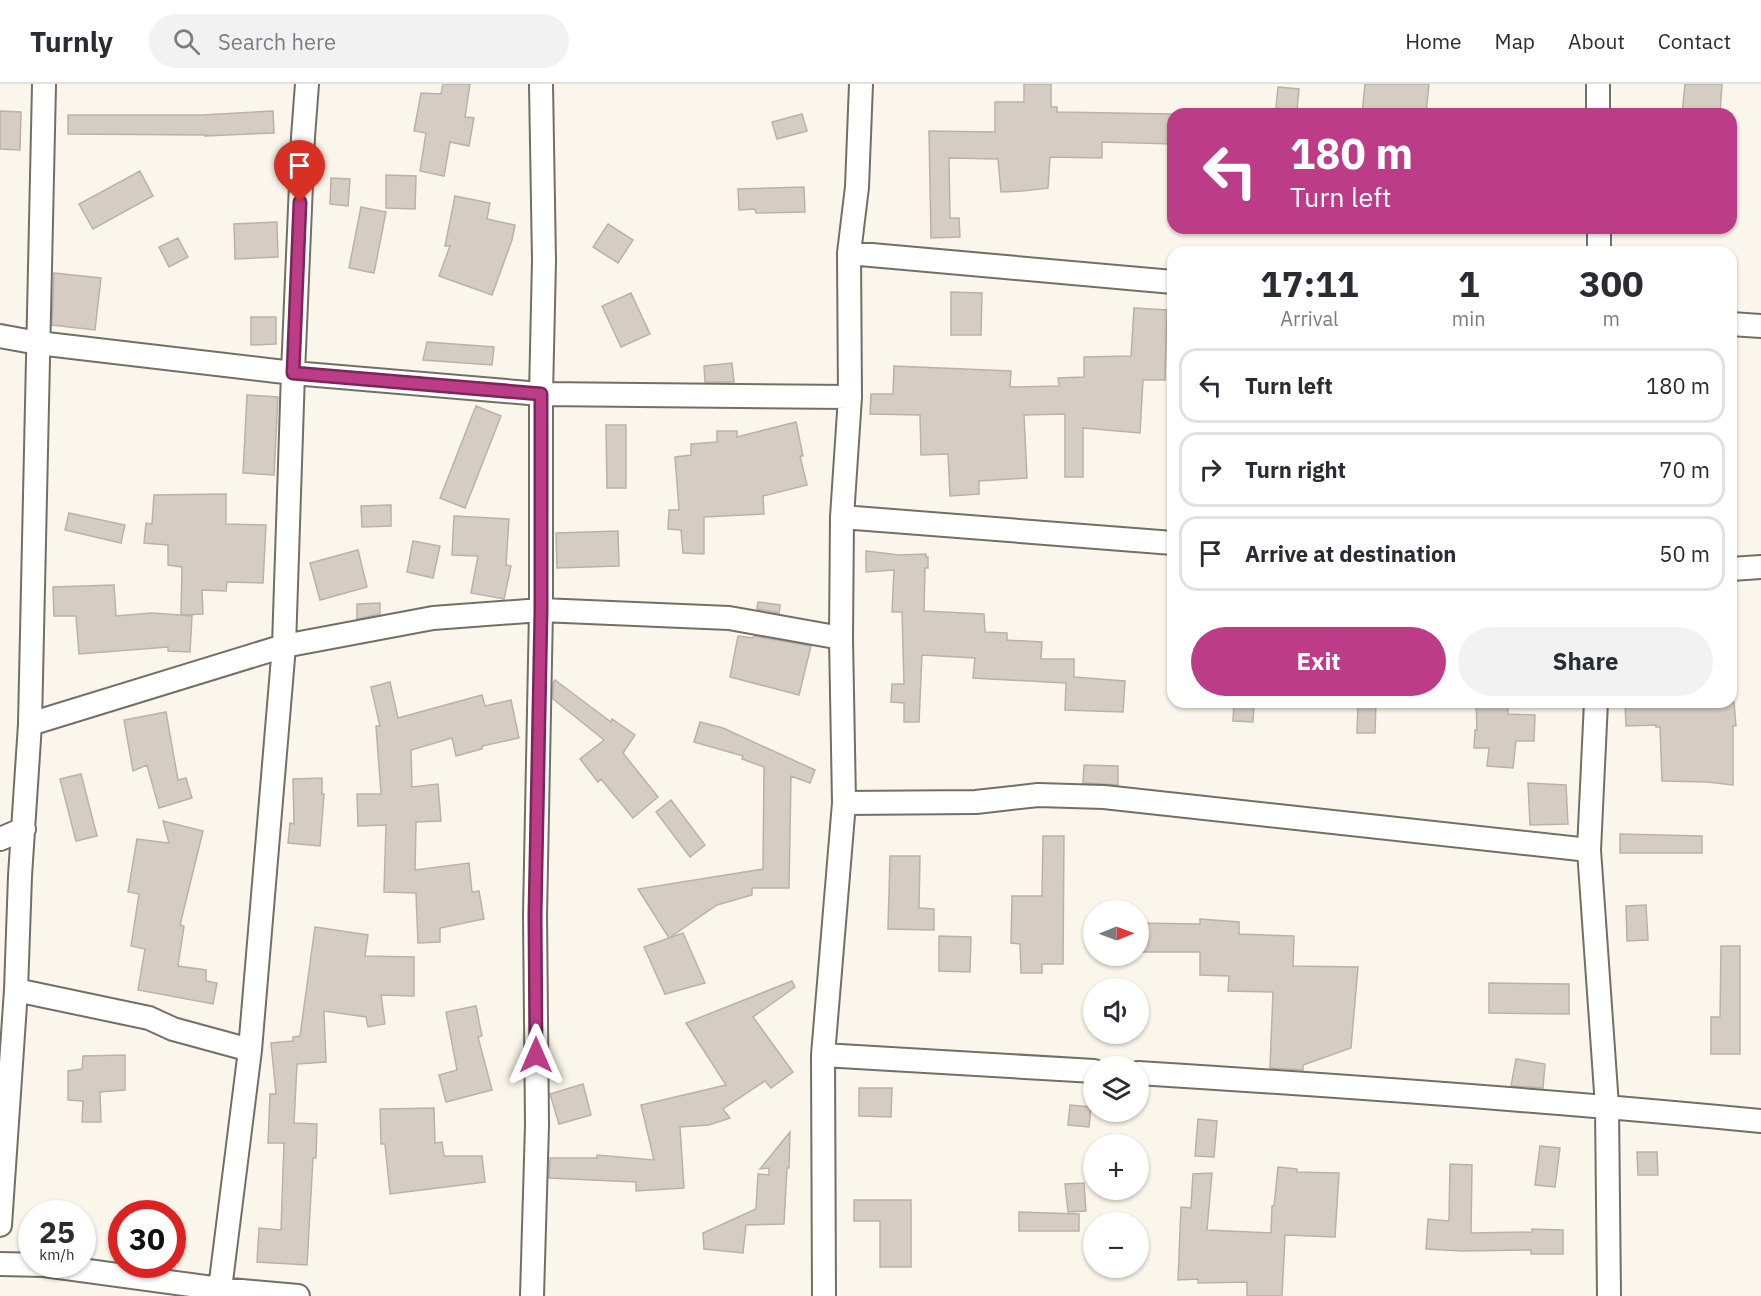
<!DOCTYPE html>
<meta charset="utf-8">
<style>
:root{--surface:#fff;--page:#f2f2f3;--text:#2b2b33;--muted:#7c7c81;--line:#e1e1e2;--accent:#bc3c88}
body{margin:0;font-family:"IBM Plex Sans",sans-serif;background:var(--page);color:var(--text);height:100vh;display:flex;flex-direction:column;font-size:22px;white-space:nowrap}
*{box-sizing:border-box;margin:0}
p{font-size:20px;color:var(--muted)}
.icon{flex:none;width:33px;height:33px;fill:none;stroke:currentColor;stroke-width:2;stroke-linecap:round;stroke-linejoin:round}
.map{position:relative;flex:1;overflow:hidden}
.details{position:absolute;left:1167px;top:162px;width:570px;height:462px;display:flex;flex-direction:column;background:var(--surface);border-radius:18px;box-shadow:0 2px 4px #0004}
.details>*{flex:none}
.top-card{position:absolute;left:1167px;top:24px;width:570px;height:126px;border-radius:18px;box-shadow:0 2px 4px #0004;background:#bc3c88;color:#fff;overflow:hidden}
.needle{width:39px;rotate:89deg}
.buttons{position:absolute;left:1083px;top:816px;display:grid;gap:12px}
.buttons a{display:grid;place-items:center;width:66px;height:66px;border-radius:50%;background:var(--surface);box-shadow:0 2px 4px #0004;font-size:30px}
.speed{position:absolute;left:18px;top:1116px;display:flex;gap:12px;font-size:30px;font-weight:700;text-align:center}
.speed>*{display:grid;place-content:center;width:78px;height:78px;border-radius:50%;background:var(--surface);box-shadow:0 2px 4px #0004;line-height:1}
.speed small{font-size:15px;font-weight:400}
.speed .limit{border:9px solid #d22;background:#fff;color:#111}
.pin{position:absolute;display:grid;place-items:center;width:51px;height:51px;color:#fff;margin:-62px -26px;border-radius:50% 50% 50% 0;rotate:-45deg;box-shadow:0 0 6px #0007}
.pin .icon{rotate:45deg}
.me{position:absolute;width:66px;margin:-33px;rotate:0deg;stroke-linejoin:round;filter:drop-shadow(0 0 4px #0008)}
.turn{display:flex;align-items:center;gap:21px;height:126px;padding:0 24px;font-size:27px}
.turn .icon{width:78px;height:78px;stroke-width:2.5}
.turn b{display:block;font-size:42px;line-height:51px}
.eta{display:flex;justify-content:space-evenly;align-items:center;height:102px;text-align:center}
.eta b{font-size:36px;font-weight:800;line-height:42px}
.action{display:flex;gap:12px;margin-top:auto;padding:12px 24px}
.action a{flex:1;height:69px;border-radius:36px;background:var(--accent);color:#fff;font-size:24px;font-weight:800;line-height:69px;text-align:center}
.action a+a{background:var(--page);color:var(--text)}
ul{padding:0;list-style:none}
li{display:flex;align-items:center;gap:18px;height:75px;margin:0 12px 9px;padding:0 12px;border:3px solid var(--line);border-radius:18px}
li div{flex:1}
li b{display:block;font-size:22px}
li em{font-style:normal}
header{display:flex;align-items:center;gap:36px;box-sizing:border-box;height:84px;padding:0 30px;background:var(--surface);border-bottom:2px solid var(--line)}
header strong{font-size:28px}
nav{display:flex;gap:33px;margin-inline-start:auto;font-size:21px}
.search{width:420px;height:54px;background:var(--page);display:flex;align-items:center;gap:15px;box-sizing:border-box;padding:0 21px;border-radius:33px;color:var(--muted);font-size:22px}
.map>svg:first-child{display:block}
.building{fill:#d5cdc4;stroke:#bab2a9;stroke-width:1.5}
.lines{fill:none;stroke-linecap:round;stroke-linejoin:round}
.minor-casing{stroke:#726f65;stroke-width:26}
.minor{stroke:#fff;stroke-width:22}
.route-casing{stroke:#7a2758;stroke-width:15}
.route{stroke:#bc3c88;stroke-width:10}
</style>
<header>
<strong>Turnly</strong>
<div class="search"><svg class="icon" aria-label="search" viewBox="0 0 24 24"><circle cx="10" cy="10" r="6"/><path d="M15 15l6 6"/></svg>Search here</div>
<nav><a>Home</a><a>Map</a><a>About</a><a>Contact</a></nav>
</header>
<div class="map">
<svg width="1761" height="1212" viewBox="0 0 1761 1212">
<rect width="100%" height="100%" fill="#faf6eb"/>
<!-- building -->
<path class="building" d="M 443,0 L 470,0 L 465,33 L 474,34 L 469,62 L 450,58 L 444,92 L 420,87 L 426,49 L 414,47 L 421,9 L 441,10 Z
M 1024,0 L 1051,0 L 1051,23 L 1057,23 L 1057,28 L 1173,30 L 1173,60 L 1102,58 L 1102,74 L 1050,73 L 1048,104 L 1022,107 L 1001,108 L 998,75 L 949,74 L 950,134 L 959,134 L 960,153 L 931,154 L 929,47 L 995,48 L 995,18 L 1024,18 Z
M 1365,0 L 1429,0 L 1426,30 L 1362,30 Z
M 1685,0 L 1722,0 L 1720,30 L 1682,30 Z
M 1278,3 L 1299,5 L 1297,26 L 1276,24 Z
M 0,27 L 21,28 L 20,66 L 0,65 Z
M 273,27 L 274,49 L 204,52 L 207,51 L 68,50 L 68,31 L 202,31 Z
M 802,30 L 807,47 L 777,55 L 772,38 Z
M 140,87 L 153,112 L 93,145 L 79,120 Z
M 386,91 L 416,92 L 415,125 L 386,124 Z
M 331,94 L 350,95 L 348,122 L 330,120 Z
M 804,103 L 805,128 L 756,129 L 755,125 L 739,126 L 738,105 Z
M 455,112 L 490,119 L 487,135 L 515,141 L 512,156 L 492,211 L 439,192 L 450,162 L 445,162 Z
M 361,123 L 386,128 L 374,189 L 349,184 Z
M 277,138 L 278,173 L 235,175 L 234,140 Z
M 608,140 L 633,156 L 618,179 L 593,163 Z
M 178,154 L 188,173 L 169,183 L 159,163 Z
M 54,189 L 101,194 L 95,246 L 52,241 Z
M 951,208 L 982,209 L 981,251 L 951,251 Z
M 631,209 L 650,250 L 621,263 L 602,222 Z
M 1134,224 L 1167,226 L 1165,296 L 1143,296 L 1140,349 L 1083,344 L 1083,393 L 1065,393 L 1065,330 L 1024,331 L 1027,394 L 979,397 L 979,410 L 950,412 L 948,370 L 921,371 L 920,331 L 870,330 L 871,310 L 893,310 L 894,282 L 1011,287 L 1010,303 L 1059,302 L 1058,294 L 1084,293 L 1084,273 L 1131,272 Z
M 251,233 L 276,233 L 276,260 L 251,261 Z
M 427,258 L 494,263 L 492,281 L 423,276 Z
M 732,279 L 734,298 L 705,298 L 704,282 Z
M 247,311 L 278,313 L 274,391 L 243,389 Z
M 476,322 L 501,332 L 465,424 L 440,414 Z
M 796,338 L 803,372 L 800,372 L 807,401 L 763,412 L 764,430 L 704,433 L 704,470 L 683,469 L 681,446 L 668,445 L 669,426 L 679,426 L 675,373 L 691,371 L 691,360 L 717,358 L 717,347 L 737,347 L 737,353 Z
M 606,341 L 626,341 L 626,404 L 607,404 Z
M 226,410 L 226,440 L 266,441 L 263,499 L 227,498 L 226,507 L 202,506 L 203,530 L 181,531 L 192,532 L 190,568 L 168,567 L 168,563 L 79,570 L 76,532 L 54,532 L 53,503 L 114,501 L 116,532 L 151,529 L 181,531 L 182,483 L 168,481 L 168,461 L 144,459 L 146,439 L 152,440 L 154,411 Z
M 391,421 L 391,442 L 362,443 L 361,422 Z
M 69,429 L 125,441 L 121,459 L 65,446 Z
M 454,432 L 509,435 L 506,481 L 511,482 L 504,515 L 471,509 L 478,472 L 452,471 Z
M 618,447 L 619,482 L 557,484 L 556,449 Z
M 413,457 L 440,462 L 433,494 L 407,488 Z
M 358,466 L 367,503 L 320,516 L 310,479 Z
M 866,467 L 899,471 L 926,470 L 926,473 L 928,473 L 928,484 L 925,484 L 924,527 L 984,530 L 985,548 L 1007,549 L 1007,556 L 1042,558 L 1041,575 L 1074,575 L 1074,593 L 1125,597 L 1123,628 L 1065,626 L 1066,599 L 973,594 L 975,574 L 922,571 L 919,638 L 904,638 L 904,619 L 891,618 L 892,600 L 904,600 L 902,528 L 892,528 L 894,486 L 866,488 Z
M 758,518 L 780,521 L 779,529 L 757,525 Z
M 380,519 L 380,530 L 357,535 L 357,520 Z
M 738,552 L 753,554 L 754,552 L 811,562 L 799,611 L 730,593 Z
M 555,596 L 611,638 L 612,635 L 635,651 L 623,669 L 658,713 L 633,734 L 601,695 L 598,698 L 580,675 L 604,656 L 553,615 L 553,599 Z
M 390,598 L 398,634 L 482,611 L 485,622 L 511,616 L 519,654 L 482,662 L 482,665 L 456,672 L 452,654 L 411,666 L 412,703 L 438,700 L 441,737 L 416,738 L 415,786 L 469,779 L 472,808 L 479,807 L 484,835 L 440,844 L 440,858 L 418,859 L 416,809 L 384,808 L 386,741 L 358,742 L 357,710 L 381,710 L 376,642 L 380,642 L 371,603 Z
M 1234,618 L 1254,618 L 1253,638 L 1233,637 Z
M 1358,618 L 1376,618 L 1375,649 L 1357,649 Z
M 1476,618 L 1508,618 L 1508,630 L 1535,631 L 1534,657 L 1516,657 L 1513,684 L 1487,682 L 1489,664 L 1474,664 L 1475,646 L 1477,646 Z
M 1625,618 L 1734,618 L 1736,642 L 1733,642 L 1733,701 L 1707,698 L 1662,697 L 1660,643 L 1656,643 L 1656,641 L 1626,642 Z
M 166,628 L 178,696 L 186,694 L 192,714 L 159,724 L 147,681 L 133,687 L 124,636 Z
M 700,638 L 723,644 L 815,686 L 810,699 L 791,692 L 789,804 L 752,804 L 752,811 L 717,821 L 669,854 L 638,805 L 763,785 L 764,683 L 742,675 L 743,672 L 694,658 Z
M 1084,681 L 1118,682 L 1118,701 L 1083,699 Z
M 81,690 L 97,752 L 76,757 L 60,695 Z
M 322,694 L 322,710 L 324,710 L 320,762 L 288,759 L 290,739 L 294,740 L 293,695 Z
M 1528,699 L 1566,701 L 1568,740 L 1530,741 Z
M 671,716 L 705,761 L 690,773 L 656,728 Z
M 163,737 L 203,747 L 180,841 L 184,842 L 178,882 L 206,886 L 206,897 L 217,899 L 213,920 L 138,906 L 145,865 L 131,862 L 139,810 L 128,808 L 137,755 L 169,759 Z
M 1620,750 L 1702,752 L 1702,769 L 1620,769 Z
M 1043,752 L 1064,752 L 1063,880 L 1042,880 L 1042,889 L 1021,889 L 1020,860 L 1011,859 L 1012,812 L 1042,812 Z
M 890,772 L 920,772 L 919,824 L 934,825 L 934,846 L 888,845 Z
M 1646,821 L 1648,856 L 1627,857 L 1626,822 Z
M 1200,835 L 1239,838 L 1239,850 L 1294,852 L 1293,882 L 1358,883 L 1351,964 L 1303,981 L 1303,986 L 1270,984 L 1273,908 L 1228,907 L 1229,892 L 1200,891 L 1200,868 L 1138,868 L 1138,839 L 1200,840 Z
M 315,843 L 368,851 L 365,872 L 414,873 L 414,912 L 381,911 L 385,940 L 368,943 L 366,933 L 324,927 L 326,978 L 297,980 L 294,1039 L 317,1040 L 316,1074 L 313,1074 L 307,1181 L 257,1178 L 259,1144 L 281,1146 L 284,1059 L 268,1059 L 270,1010 L 276,1010 L 271,959 L 293,957 L 293,953 L 300,952 Z
M 683,849 L 705,899 L 665,910 L 644,863 Z
M 939,852 L 971,853 L 970,888 L 939,887 Z
M 1721,862 L 1740,862 L 1740,970 L 1711,970 L 1711,933 L 1720,933 Z
M 792,897 L 795,903 L 753,933 L 793,988 L 771,1004 L 765,997 L 723,1025 L 730,1034 L 709,1041 L 680,1043 L 684,1104 L 636,1107 L 636,1098 L 549,1094 L 550,1074 L 597,1074 L 597,1071 L 654,1076 L 641,1021 L 726,1001 L 686,939 Z
M 1489,899 L 1569,900 L 1569,930 L 1489,929 Z
M 476,922 L 482,952 L 478,953 L 492,1006 L 446,1018 L 439,991 L 457,986 L 446,928 Z
M 125,971 L 125,1006 L 100,1008 L 101,1038 L 82,1038 L 83,1017 L 68,1016 L 68,987 L 82,985 L 83,972 Z
M 1516,975 L 1545,980 L 1543,1004 L 1511,1002 Z
M 583,1000 L 591,1031 L 559,1040 L 550,1010 Z
M 859,1004 L 892,1004 L 891,1033 L 859,1032 Z
M 1070,1021 L 1091,1023 L 1089,1043 L 1068,1041 Z
M 434,1024 L 435,1059 L 442,1058 L 444,1072 L 482,1072 L 485,1098 L 390,1110 L 385,1060 L 381,1060 L 380,1025 Z
M 1198,1035 L 1217,1037 L 1214,1073 L 1195,1072 Z
M 790,1048 L 789,1084 L 787,1084 L 784,1140 L 746,1141 L 743,1169 L 704,1165 L 703,1149 L 756,1125 L 758,1090 L 769,1091 L 769,1084 L 760,1085 Z
M 1540,1062 L 1560,1064 L 1555,1103 L 1535,1101 Z
M 1637,1068 L 1657,1068 L 1658,1091 L 1638,1091 Z
M 1450,1080 L 1472,1081 L 1471,1149 L 1532,1148 L 1532,1145 L 1563,1146 L 1563,1170 L 1531,1170 L 1531,1166 L 1462,1167 L 1426,1165 L 1428,1135 L 1449,1137 Z
M 1278,1083 L 1297,1085 L 1297,1088 L 1339,1089 L 1335,1153 L 1285,1151 L 1282,1212 L 1247,1212 L 1247,1198 L 1198,1199 L 1198,1195 L 1178,1196 L 1181,1123 L 1191,1124 L 1193,1090 L 1212,1089 L 1207,1146 L 1271,1149 L 1272,1122 L 1274,1122 Z
M 1084,1099 L 1086,1127 L 1068,1128 L 1065,1100 Z
M 854,1116 L 911,1116 L 911,1183 L 880,1183 L 880,1137 L 854,1137 Z
M 1019,1128 L 1079,1130 L 1079,1147 L 1019,1147 Z"/>
<g class="lines">
<!-- minor casing -->
<g class="minor-casing">
<path id="minor" d="M 1598,0 L 1598,30
M 44,1 L 30,640 L 20,792 L 16,906 L 149,934 L 173,945 L 250,966
M 1599,144 L 1599,168
M 849,169 L 1173,198
M 1731,240 L 1761,242
M 0,252 L 38,259 L 293,289 L 541,310 L 850,313
M 842,433 L 1173,459
M 1731,485 L 1761,483
M 1596,618 L 1589,766 L 1607,1022 L 1609,1212
M 30,640 L 284,562 L 433,534 L 541,526 L 729,534 L 841,554
M 844,719 L 976,718 L 1038,711 L 1104,713 L 1589,766
M 0,755 L 24,745
M 823,971 L 1094,987
M 1138,989 C 1346,1002 1554,1017 1761,1037
M 0,1141 L 16,906
M 0,1180 L 44,1181 L 220,1205 L 298,1212
M 220,1205 L 250,966 L 284,562 L 293,289 L 303,53 L 307,0
M 532,1212 L 537,1041 L 535,831 L 541,526 L 541,310 L 544,177 L 541,0
M 824,1212 L 823,971 L 844,719 L 841,554 L 842,433 L 850,313 L 849,169 L 857,103 L 861,0"/>
</g>
<!-- minor -->
<use href="#minor" class="minor"/>
</g>
<g class="lines">
<!-- route casing -->
<g class="route-casing">
<path id="route" d="M 300,118 L 293,289 L 541,310 L 541,526 L 535,831 L 536,971"/>
</g>
<!-- route -->
<use href="#route" class="route"/>
</g>
</svg>
<div class="buttons">
<a><svg class="needle" viewBox="-14 -14 28 28"><path d="M0-13l5 13h-10z" fill="#e53935"/><path d="M0 13l5-13h-10z" fill="#7c7c81"/></svg></a>
<a><svg class="icon" aria-label="sound" viewBox="0 0 24 24"><path d="M4 9h4l5-4v14l-5-4H4zM17 9q2 3 0 6"/></svg></a>
<a><svg class="icon" aria-label="layers" viewBox="0 0 24 24"><path d="M12 4l9 5-9 5-9-5zM3 14l9 5 9-5"/></svg></a>
<a>+</a>
<a>−</a>
</div>
<div class="speed"><div>25<small>km/h</small></div><div class="limit">30</div></div>
<div class="pin" style="left:300px;top:118px;background:#d93025"><svg class="icon" aria-label="arrive" viewBox="0 0 24 24"><path d="M6 21V4h12l-3 4 3 4H6"/></svg></div>
<svg class="me" style="left:536px;top:971px" viewBox="-20 -20 40 40"><path d="M0-17L14 15 0 8-14 15z" fill="#bc3c88" stroke="#fff" stroke-width="4"/></svg>
<div class="top-card">
<div class="turn"><svg class="icon" aria-label="left" viewBox="0 0 24 24"><path d="M17 20v-9H6M10 6l-5 5 5 5"/></svg><div><b>180 m</b>Turn left</div></div>
</div>
<section class="details">
<div class="eta">
<div><b>17:11</b><p>Arrival</p></div>
<div><b>1</b><p>min</p></div>
<div><b>300</b><p>m</p></div>
</div>
<ul>
<li><svg class="icon" aria-label="left" viewBox="0 0 24 24"><path d="M17 20v-9H6M10 6l-5 5 5 5"/></svg><div><b>Turn left</b></div><em>180 m</em></li>
<li><svg class="icon" aria-label="right" viewBox="0 0 24 24"><path d="M7 20v-9h11M14 6l5 5-5 5"/></svg><div><b>Turn right</b></div><em>70 m</em></li>
<li><svg class="icon" aria-label="arrive" viewBox="0 0 24 24"><path d="M6 21V4h12l-3 4 3 4H6"/></svg><div><b>Arrive at destination</b></div><em>50 m</em></li>
</ul>
<div class="action"><a>Exit</a><a>Share</a></div>
</section>
</div>
